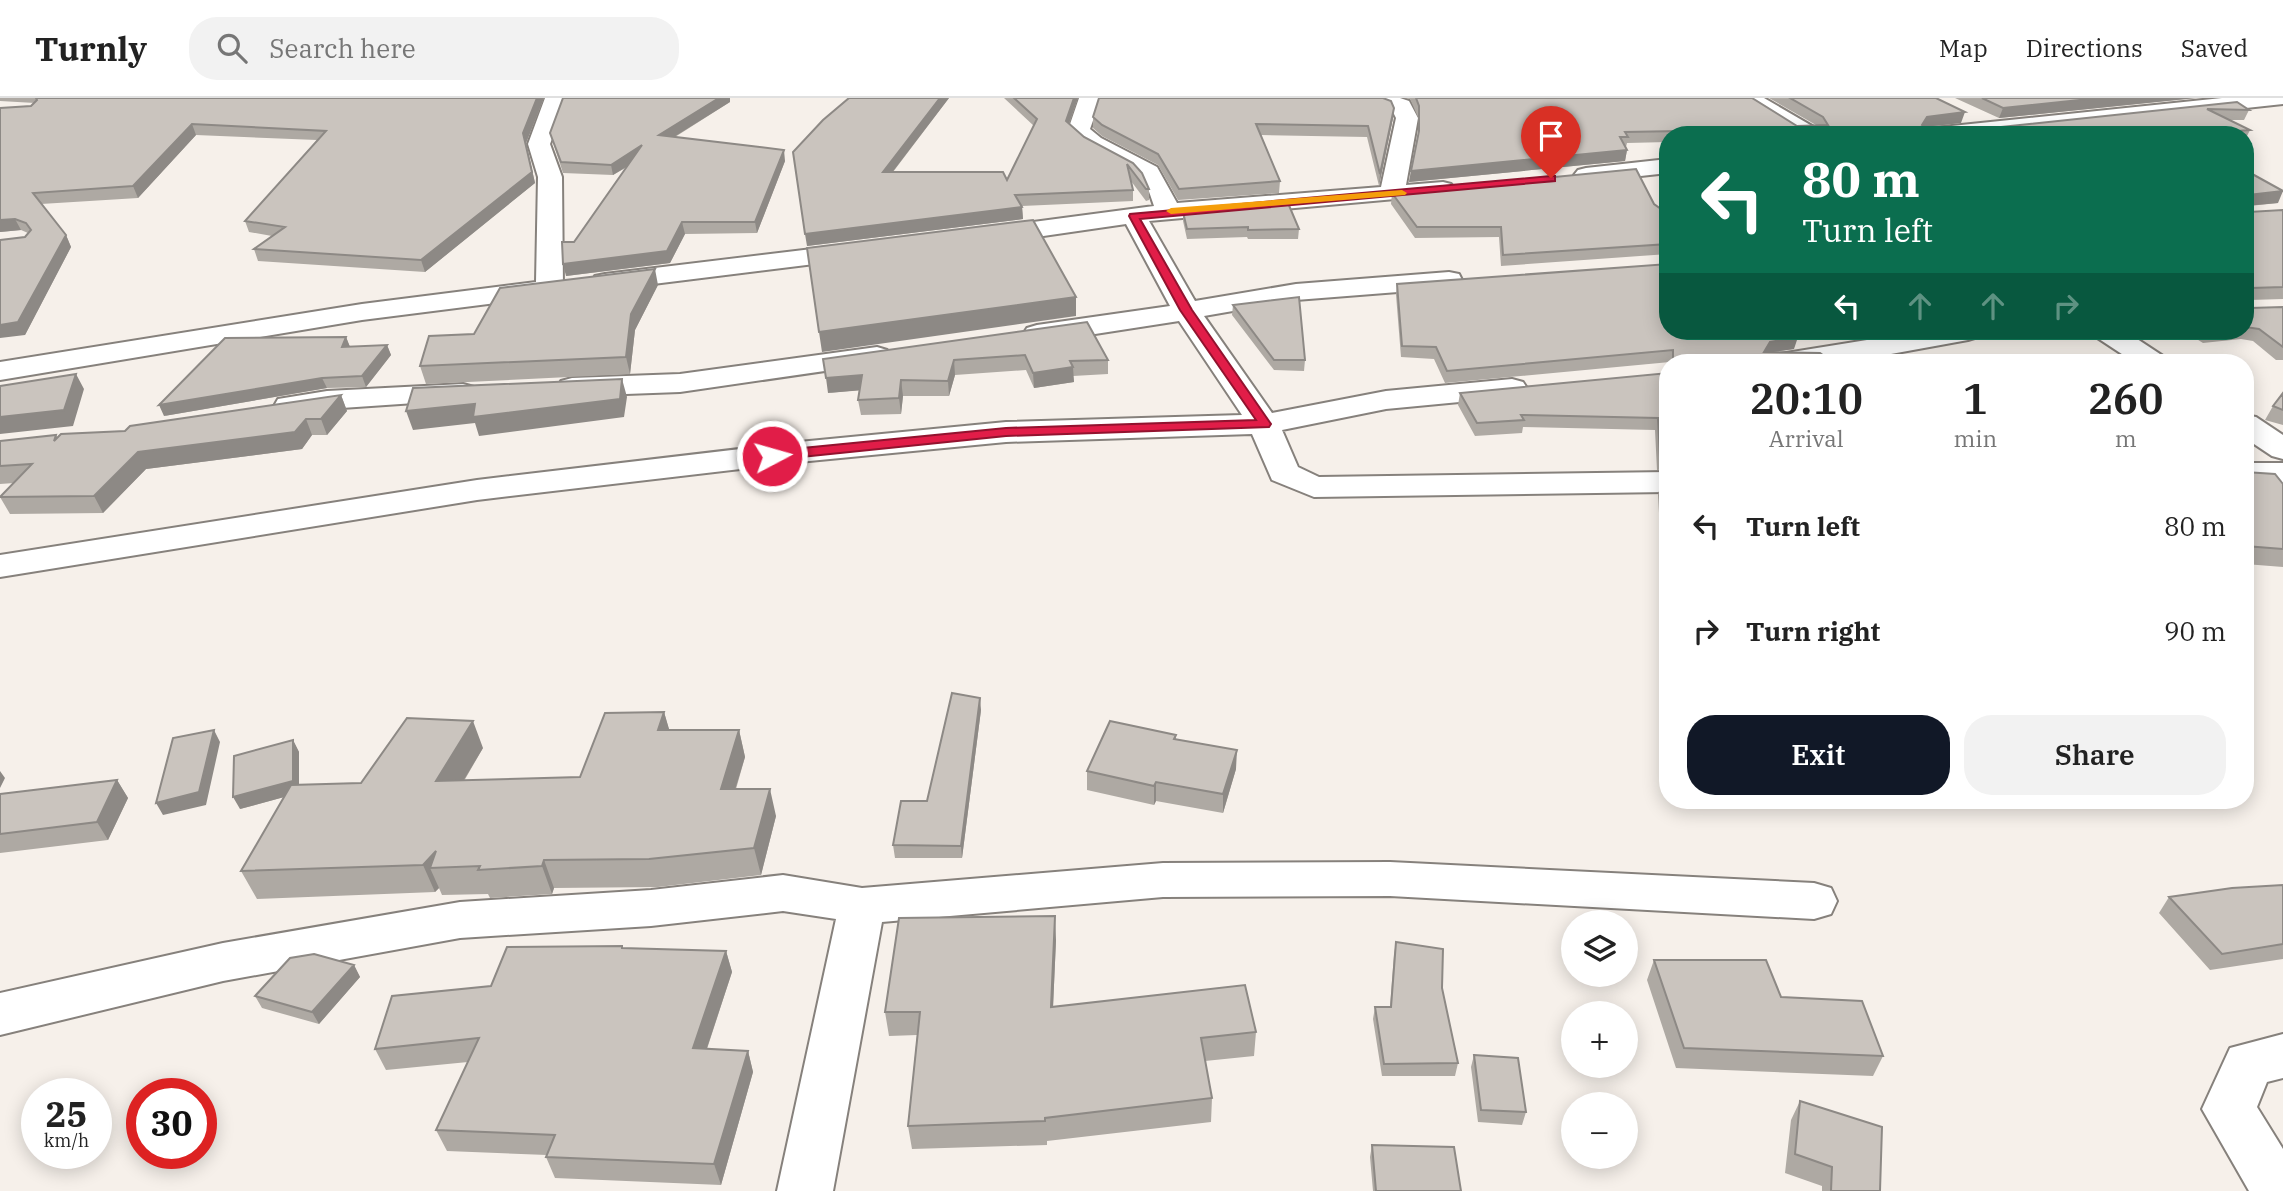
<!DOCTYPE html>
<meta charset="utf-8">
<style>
:root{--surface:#fff;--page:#f2f2f2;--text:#222;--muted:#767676;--line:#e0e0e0;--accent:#111827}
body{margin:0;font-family:"IBM Plex Serif",serif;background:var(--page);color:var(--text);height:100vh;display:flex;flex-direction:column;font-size:26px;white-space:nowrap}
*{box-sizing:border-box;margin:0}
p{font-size:23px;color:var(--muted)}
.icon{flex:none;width:38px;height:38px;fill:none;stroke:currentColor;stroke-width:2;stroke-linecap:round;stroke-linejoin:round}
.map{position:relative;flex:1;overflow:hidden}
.drawer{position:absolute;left:1659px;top:256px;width:595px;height:455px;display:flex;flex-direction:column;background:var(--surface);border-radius:28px;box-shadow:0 4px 18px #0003}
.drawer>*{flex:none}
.banner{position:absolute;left:1659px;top:28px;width:595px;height:214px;border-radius:28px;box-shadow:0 4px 18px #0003;background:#0b6e4f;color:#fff;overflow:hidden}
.fabs{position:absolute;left:1561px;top:812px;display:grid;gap:14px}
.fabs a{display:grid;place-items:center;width:77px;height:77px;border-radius:50%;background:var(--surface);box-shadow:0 4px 18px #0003;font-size:35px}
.speed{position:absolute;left:21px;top:980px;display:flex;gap:14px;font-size:35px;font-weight:700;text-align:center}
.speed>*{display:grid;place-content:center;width:91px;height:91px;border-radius:50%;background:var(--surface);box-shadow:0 4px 18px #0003;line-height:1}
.speed small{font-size:18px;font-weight:400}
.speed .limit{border:10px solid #d22;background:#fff;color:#111}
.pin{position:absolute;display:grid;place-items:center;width:60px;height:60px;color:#fff;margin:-72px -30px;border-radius:50% 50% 50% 0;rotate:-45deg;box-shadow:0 0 7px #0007}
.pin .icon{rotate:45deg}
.me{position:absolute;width:77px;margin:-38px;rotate:84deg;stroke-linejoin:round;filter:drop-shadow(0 0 5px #0008)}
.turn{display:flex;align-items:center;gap:24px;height:147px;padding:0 28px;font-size:32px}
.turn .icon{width:91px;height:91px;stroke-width:2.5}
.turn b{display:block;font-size:49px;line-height:60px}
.lanes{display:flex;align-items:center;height:66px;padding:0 28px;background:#0003;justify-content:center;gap:35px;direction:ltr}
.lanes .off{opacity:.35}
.eta{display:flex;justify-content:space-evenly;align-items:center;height:119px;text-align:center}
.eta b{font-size:42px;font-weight:600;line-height:49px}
.cta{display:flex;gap:14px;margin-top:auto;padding:14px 28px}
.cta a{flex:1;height:80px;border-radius:28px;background:var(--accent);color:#fff;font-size:28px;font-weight:600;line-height:80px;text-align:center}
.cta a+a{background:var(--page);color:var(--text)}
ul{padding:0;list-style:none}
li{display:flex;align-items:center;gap:21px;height:105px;padding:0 28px}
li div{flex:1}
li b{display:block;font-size:26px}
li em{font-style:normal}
header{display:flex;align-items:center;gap:42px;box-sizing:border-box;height:98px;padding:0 35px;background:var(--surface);border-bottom:2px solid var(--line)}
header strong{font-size:33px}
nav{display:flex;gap:38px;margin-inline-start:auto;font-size:24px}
.search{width:490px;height:63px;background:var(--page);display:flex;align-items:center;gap:18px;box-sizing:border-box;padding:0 24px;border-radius:28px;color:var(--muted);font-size:26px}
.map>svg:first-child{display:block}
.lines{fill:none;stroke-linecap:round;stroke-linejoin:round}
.minor-casing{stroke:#86817c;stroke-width:4}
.minor{fill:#fff;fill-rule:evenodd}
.wall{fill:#aea9a3}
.shaded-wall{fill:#8d8985}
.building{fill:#cac4be;stroke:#8d8985;stroke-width:2}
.route{fill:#e11d48;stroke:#92132f;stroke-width:2}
.slow{fill:#f59e0b}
</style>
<header>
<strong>Turnly</strong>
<div class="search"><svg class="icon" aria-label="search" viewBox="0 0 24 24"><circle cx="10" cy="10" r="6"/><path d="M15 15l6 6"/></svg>Search here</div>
<nav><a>Map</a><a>Directions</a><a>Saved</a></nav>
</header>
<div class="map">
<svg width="2283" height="1093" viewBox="0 0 2283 1093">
<rect width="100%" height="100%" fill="#f6f0ea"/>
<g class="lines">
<!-- minor casing -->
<g class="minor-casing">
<path id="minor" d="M 545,0 L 567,0 L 550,46 L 562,79 L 563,191 L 559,197 L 362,222 L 0,282 L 0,264 L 362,206 L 536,184 L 538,79 L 528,46 Z
M 1079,0 L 1101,0 L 1090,31 L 1101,40 L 1157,69 L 1177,105 L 1381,89 L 1396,20 L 1392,12 L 1374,4 L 1370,0 L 1400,0 L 1409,3 L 1418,20 L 1406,87 L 1443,84 L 1451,86 L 1455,91 L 1451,96 L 1149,123 L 1195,203 L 1296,186 L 1449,174 L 1459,176 L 1462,182 L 1459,188 L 1449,190 L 1296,202 L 1204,218 L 1272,315 L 1386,293 L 1512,281 L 1523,284 L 1527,290 L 1523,296 L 1512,299 L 1386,311 L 1282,332 L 1298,369 L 1319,379 L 1668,374 L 1668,394 L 1314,399 L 1272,382 L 1252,336 L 1006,344 L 799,364 L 477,402 L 0,479 L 0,457 L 477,382 L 799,344 L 1006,324 L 1242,317 L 1179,223 L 1037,245 L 1027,242 L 1023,236 L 1027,230 L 1037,227 L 1170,208 L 1126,126 L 988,146 L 979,143 L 975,138 L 979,133 L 988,130 L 1154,108 C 1151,99 1148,89 1143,82 C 1126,58 1087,59 1068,32 Z
M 1738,0 L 1764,0 L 1819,32 L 1822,37 L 1795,37 Z
M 2222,0 L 2283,0 L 2283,6 L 1997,37 L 1921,37 L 1924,32 L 1932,30 Z
M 1668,61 L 1668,75 L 1586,84 L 1578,82 L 1574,77 L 1578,72 L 1586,70 Z
M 862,145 L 871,147 L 875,153 L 871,159 L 605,192 L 595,190 L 592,184 L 595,178 L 605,176 Z
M 1923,233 L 1982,233 L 1978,239 L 1968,242 L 1847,264 L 1762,264 L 1767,258 Z
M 2092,233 L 2125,233 L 2163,258 L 2168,264 L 2134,264 L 2096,239 Z
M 877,249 L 887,252 L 892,258 L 887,264 L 680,294 L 572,298 L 561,295 L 557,289 L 561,283 L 572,280 L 680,276 Z
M 463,286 L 474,289 L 478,295 L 474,301 L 327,311 L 289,317 L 278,315 L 274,308 L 278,301 L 327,293 Z
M 2245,317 L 2256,319 L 2283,337 L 2283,361 L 2272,358 L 2245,340 Z
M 2245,365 L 2283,365 L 2283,385 L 2245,385 Z
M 1390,764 L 1814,785 L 1831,790 L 1837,803 L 1831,816 L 1814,821 L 1390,798 L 1163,799 L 882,824 L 833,1093 L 777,1093 L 836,821 L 783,813 L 651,828 L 460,840 L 223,883 L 0,937 L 0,895 L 223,845 L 460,804 L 651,792 L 783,777 L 862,790 L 1163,765 Z
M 2283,936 L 2283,980 L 2267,984 L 2257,1009 L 2283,1051 L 2283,1093 L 2249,1093 L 2202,1011 L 2230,950 Z"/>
</g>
<!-- minor -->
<use href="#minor" class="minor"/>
</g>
<!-- wall -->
<path class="wall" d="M 0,0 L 544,0 L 526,45 L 535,85 L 425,174 L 258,163 L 254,151 L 272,138 L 249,134 L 245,123 L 317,42 L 196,37 L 138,100 L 41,106 L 66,137 L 71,149 L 25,237 L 25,139 L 28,135 L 21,132 L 0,134 L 31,8 L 35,5 L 0,3 Z
M 849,0 L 949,0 L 893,74 L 1007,82 L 1034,28 L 1004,0 L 1078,0 L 1069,26 L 1084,39 L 1133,65 L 1149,91 L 1149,102 L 1146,103 L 1131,83 L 1133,92 L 1133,103 L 1022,108 L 1023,121 L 807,148 Z
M 1404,0 L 1752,0 L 1797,28 L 1816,27 L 1769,0 L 1936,0 L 1961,25 L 1928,29 L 2001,29 L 2237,4 L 2249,12 L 2244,22 L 2230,22 L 2250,32 L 2245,42 L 2245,37 L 1668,37 L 1668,44 L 1627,45 L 1626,49 L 1627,52 L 1625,63 L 1409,84 L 1418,38 L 1418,19 L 1410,1 Z
M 1955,0 L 2196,0 L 1999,20 Z
M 730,4 L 675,39 L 785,63 L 757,135 L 685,136 L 670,165 L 566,178 L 574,144 L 627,69 L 613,77 L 563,75 L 550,35 Z
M 1093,19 L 1393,20 L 1379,88 L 1367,39 L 1261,37 L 1280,83 L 1279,95 L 1178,102 L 1158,67 L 1102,38 L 1093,30 Z
M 2245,72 L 2278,105 L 2249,108 L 2249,114 L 2283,112 L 2283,201 L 2249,202 L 2250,210 L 2283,209 L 2283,262 L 2276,262 L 2253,243 L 2241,241 L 2203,245 L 2184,233 L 2245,233 Z
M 1392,95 L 1654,106 L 1668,116 L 1668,156 L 1501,168 L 1499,139 L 1415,140 L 1391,106 Z
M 1183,114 L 1299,131 L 1298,141 L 1248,141 L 1247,139 L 1187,141 L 1183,123 Z
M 1397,186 L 1794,251 L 1773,254 L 1832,264 L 1670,264 L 1445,285 L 1434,261 L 1401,259 L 1396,197 Z
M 658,187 L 635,232 L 630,276 L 426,286 L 420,268 Z
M 1233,207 L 1305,262 L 1304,273 L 1274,272 L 1232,217 Z
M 1087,224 L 1108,262 L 1108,276 L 1073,278 L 1074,284 L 1034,290 L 1026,272 L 955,277 L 949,298 L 903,298 L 901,316 L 861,317 L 858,302 L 860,292 L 828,295 Z
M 346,239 L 350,249 L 387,247 L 391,257 L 366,289 L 327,290 L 164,318 Z
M 1668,275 L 1668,371 L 1657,372 L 1655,332 L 1523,329 L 1522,335 L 1475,338 L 1458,307 L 1460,295 Z
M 2283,295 L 2283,327 L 2265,322 L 2273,308 Z
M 341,297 L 347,313 L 327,337 L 312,337 L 302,351 L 146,371 L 103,415 L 10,416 L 0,399 L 14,385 L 0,386 L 0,343 L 56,337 L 58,340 L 125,333 Z
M 2245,374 L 2283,386 L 2283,469 L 2245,466 Z
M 1661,384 L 1668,384 L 1668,452 L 1661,451 L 1658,397 Z
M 981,612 L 962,760 L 895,760 L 893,747 L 927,703 Z
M 664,614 L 669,632 L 739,632 L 745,659 L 736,691 L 776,718 L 761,777 L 658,789 L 554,790 L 552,796 L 490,800 L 488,796 L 442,797 L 439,790 L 435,794 L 257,801 L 241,773 L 284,699 L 240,711 L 293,642 L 299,654 L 299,687 L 361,685 L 483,650 L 464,683 L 580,679 Z
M 1176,637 L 1176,642 L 1236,671 L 1223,715 L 1156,703 L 1154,707 L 1087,692 L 1087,673 Z
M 117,682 L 128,700 L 108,742 L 0,755 L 0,696 Z
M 2283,787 L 2283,861 L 2210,872 L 2159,815 L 2169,799 Z
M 1056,842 L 1053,909 L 1256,934 L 1254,958 L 1205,963 L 1212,1000 L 1211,1024 L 1047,1043 L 1047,1047 L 912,1051 L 908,1028 L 917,937 L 889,938 L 885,914 Z
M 1396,844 L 1458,965 L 1455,978 L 1382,978 L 1373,921 L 1375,909 L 1390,909 L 1394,856 Z
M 623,850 L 726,853 L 732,874 L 707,951 L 748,953 L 753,974 L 721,1087 L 555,1080 L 546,1059 L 547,1057 L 447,1053 L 436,1032 L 468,964 L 386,972 L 375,951 L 491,888 Z
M 1654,862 L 1781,899 L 1883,958 L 1873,978 L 1676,970 L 1647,882 Z
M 354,867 L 360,879 L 319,926 L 262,910 L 255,898 Z
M 1474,957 L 1526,1014 L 1522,1027 L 1478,1024 L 1471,969 Z
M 1800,1003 L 1880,1093 L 1822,1093 L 1822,1088 L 1785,1075 L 1791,1022 Z
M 1372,1047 L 1461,1093 L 1373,1093 L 1370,1059 Z"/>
<!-- shaded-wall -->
<path class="shaded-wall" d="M 537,0 L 544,0 L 526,45 L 535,85 L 425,174 L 421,162 L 523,35 Z
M 719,0 L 730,0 L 730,4 L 661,47 L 659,37 Z
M 940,0 L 949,0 L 884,85 L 883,74 Z
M 1074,0 L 1078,0 L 1066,34 L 1066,23 Z
M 2099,0 L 2196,0 L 1999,20 L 2003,10 Z
M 1394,10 L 1393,20 L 1379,88 L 1380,76 Z
M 1965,14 L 1961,25 L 1924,29 L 1922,27 L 1927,19 Z
M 192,26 L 196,37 L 138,100 L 133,88 Z
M 642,47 L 644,58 L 613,77 L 611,67 Z
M 784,52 L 785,63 L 757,135 L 755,124 Z
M 1627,52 L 1625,63 L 1409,84 L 1411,73 Z
M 2283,93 L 2278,105 L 2245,108 L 2249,97 Z
M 1022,109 L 1023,121 L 807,148 L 805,136 Z
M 15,121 L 21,132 L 0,134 L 0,122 Z
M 682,124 L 685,136 L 670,165 L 566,178 L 563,166 Z
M 66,137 L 71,149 L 25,237 L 0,240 L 0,227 Z
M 655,171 L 658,187 L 635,232 L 630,276 L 626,259 L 631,216 Z
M 1076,199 L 1076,218 L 822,254 L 819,234 Z
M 346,239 L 350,249 L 342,249 Z
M 1798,239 L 1794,251 L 1767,255 L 1764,254 L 1770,244 Z
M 387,247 L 391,257 L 366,289 L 362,278 Z
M 954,262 L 955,277 L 949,298 L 948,283 Z
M 1073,269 L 1074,284 L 1034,290 L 1033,275 Z
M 76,276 L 84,291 L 73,328 L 0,336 L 0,319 Z
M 862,277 L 864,292 L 828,295 L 826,280 Z
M 322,280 L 327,290 L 164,318 L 159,307 Z
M 622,281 L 627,299 L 624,319 L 479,338 L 475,325 L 413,332 L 406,313 Z
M 901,282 L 903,298 L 901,316 L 899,300 Z
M 341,297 L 347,313 L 327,337 L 321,321 Z
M 306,321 L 312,337 L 302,351 L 146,371 L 103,415 L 94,398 L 138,354 Z
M 980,600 L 981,612 L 962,760 L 961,748 Z
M 664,614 L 672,641 L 658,632 Z
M 473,623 L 483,650 L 447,710 L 436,683 Z
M 214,632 L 220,644 L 206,707 L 163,717 L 156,705 Z
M 739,632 L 745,659 L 727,718 L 721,691 Z
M 293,642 L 299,654 L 299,695 L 240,711 L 233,699 Z
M 1237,652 L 1236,671 L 1223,715 L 1223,696 Z
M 0,673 L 5,680 L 0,690 Z
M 117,682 L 128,700 L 108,742 L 97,724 Z
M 1156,684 L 1156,703 L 1154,707 L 1154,688 Z
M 770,691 L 776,718 L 761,777 L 754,750 Z
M 436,753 L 430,770 L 439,790 L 435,794 L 423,767 Z
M 544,762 L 554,790 L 552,796 L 542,768 Z
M 1055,818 L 1056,842 L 1052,932 L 1051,909 Z
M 726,853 L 732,874 L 700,971 L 693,950 Z
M 354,867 L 360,879 L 319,926 L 312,914 Z
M 748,953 L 753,974 L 721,1087 L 714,1066 Z"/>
<!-- building -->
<path class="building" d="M 36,0 L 537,0 L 523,35 L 532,74 L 421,162 L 254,151 L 285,129 L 245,123 L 326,33 L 192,26 L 133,88 L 33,95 L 66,137 L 18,224 L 0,227 L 0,142 L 25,139 L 31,132 L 26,125 L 15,121 L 0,122 L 0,10 L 31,8 L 37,2 Z
M 563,0 L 719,0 L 659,37 L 784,52 L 755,124 L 682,124 L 667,153 L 563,166 L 562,144 L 574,144 L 642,47 L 611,67 L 561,64 L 550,35 Z
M 849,0 L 940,0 L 883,74 L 1003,74 L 1007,82 L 1037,21 L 1014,0 L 1074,0 L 1066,23 L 1084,39 L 1133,65 L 1142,75 L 1149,91 L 1146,91 L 1127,66 L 1133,92 L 1015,97 L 1022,109 L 805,136 L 793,54 L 823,22 Z
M 1099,0 L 1383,0 L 1391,3 L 1394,10 L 1380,76 L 1368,28 L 1256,26 L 1280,83 L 1179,91 L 1158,56 L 1102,27 L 1093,19 Z
M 1416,0 L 1752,0 L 1797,28 L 1828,27 L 1823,19 L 1790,0 L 1936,0 L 1965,14 L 1927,19 L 1922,27 L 1925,29 L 2001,29 L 2237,4 L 2249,12 L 2207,11 L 2250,32 L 2184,37 L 1864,37 L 1858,30 L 1625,34 L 1628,39 L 1620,39 L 1627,52 L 1411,73 L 1419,33 L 1419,8 Z
M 1982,0 L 2099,0 L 2003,10 Z
M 1636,71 L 1654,106 L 1668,116 L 1668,146 L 1503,157 L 1501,129 L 1417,129 L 1392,95 Z
M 2245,72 L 2283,93 L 2249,97 L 2249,114 L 2283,112 L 2283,189 L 2251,190 L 2249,193 L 2250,210 L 2283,209 L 2283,249 L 2259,231 L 2245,229 Z
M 1288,105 L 1299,131 L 1248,132 L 1248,129 L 1187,131 L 1183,114 Z
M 1033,122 L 1076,199 L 819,234 L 807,150 Z
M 1668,166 L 1668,233 L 1789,233 L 1798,239 L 1770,244 L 1764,254 L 1820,255 L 1832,264 L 1673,264 L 1673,252 L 1447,273 L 1436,249 L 1402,248 L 1397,186 Z
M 655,171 L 631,216 L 626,259 L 420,268 L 429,238 L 474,236 L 500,190 Z
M 1299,199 L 1305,262 L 1274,262 L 1233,207 Z
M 1087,224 L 1108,262 L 1070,263 L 1073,269 L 1033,275 L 1025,257 L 954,262 L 948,283 L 901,282 L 899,300 L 858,302 L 862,277 L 826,280 L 823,261 Z
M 346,239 L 342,249 L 387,247 L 362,278 L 322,280 L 159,307 L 225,240 Z
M 1668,275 L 1668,359 L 1660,359 L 1658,320 L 1521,317 L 1524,322 L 1477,325 L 1460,295 Z
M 76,276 L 64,312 L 0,319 L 0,288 Z
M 622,281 L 620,301 L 473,319 L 475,306 L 406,313 L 413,290 Z
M 2283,295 L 2283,312 L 2273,308 Z
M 341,297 L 321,321 L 306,321 L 295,334 L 138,354 L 94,398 L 0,399 L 32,366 L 0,368 L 0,343 L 56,337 L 54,343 L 61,336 L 125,333 L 130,328 Z
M 2245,374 L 2275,376 L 2283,386 L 2283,451 L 2245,448 Z
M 1661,384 L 1668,384 L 1668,439 L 1665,439 Z
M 952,595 L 980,600 L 961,748 L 893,747 L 901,703 L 927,703 Z
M 664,614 L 658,632 L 739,632 L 721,691 L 770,691 L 754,750 L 649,761 L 544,762 L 542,768 L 478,772 L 480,768 L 430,770 L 436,753 L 423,767 L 241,773 L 291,687 L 361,685 L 407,620 L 473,623 L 436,683 L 580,679 L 605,615 Z
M 1110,623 L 1176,637 L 1174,641 L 1237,652 L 1223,696 L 1156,684 L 1154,688 L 1087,673 Z
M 214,632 L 199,694 L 156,705 L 173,640 Z
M 293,642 L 293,683 L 233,699 L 234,658 Z
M 117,682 L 97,724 L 0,736 L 0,696 Z
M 2283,787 L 2283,846 L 2222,856 L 2169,799 L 2232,790 Z
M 1055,818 L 1051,909 L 1245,887 L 1256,934 L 1201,940 L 1212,1000 L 1045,1020 L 1045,1023 L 908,1028 L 920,914 L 885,914 L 899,820 Z
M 1396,844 L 1443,851 L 1442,890 L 1458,965 L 1384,966 L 1375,909 L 1391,909 Z
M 622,848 L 622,850 L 726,853 L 693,950 L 748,953 L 714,1066 L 546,1059 L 555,1037 L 436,1032 L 479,940 L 375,951 L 392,898 L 491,888 L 507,849 Z
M 314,856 L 354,867 L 312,914 L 255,898 L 290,860 Z
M 1654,862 L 1766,862 L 1781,899 L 1862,903 L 1883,958 L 1684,950 Z
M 1474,957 L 1518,960 L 1526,1014 L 1481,1012 Z
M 1800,1003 L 1882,1029 L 1880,1093 L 1831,1093 L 1832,1069 L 1795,1056 Z
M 1372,1047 L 1454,1049 L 1461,1093 L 1376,1093 Z"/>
<!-- route -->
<path class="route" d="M 1551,78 L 1555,78 L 1555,83 L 1140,121 L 1192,212 L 1271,326 L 1269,329 L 1006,338 L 772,362 L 765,358 L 772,353 L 1006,330 L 1256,322 L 1180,212 L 1129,118 L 1130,116 Z"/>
<!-- slow -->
<path class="slow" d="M 1402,92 L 1407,95 L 1405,97 L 1171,116 L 1166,113 L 1171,110 Z"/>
</svg>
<div class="fabs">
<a><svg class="icon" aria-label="layers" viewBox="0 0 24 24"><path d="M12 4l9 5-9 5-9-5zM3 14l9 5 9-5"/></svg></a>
<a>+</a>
<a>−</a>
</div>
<div class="speed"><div>25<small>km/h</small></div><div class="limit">30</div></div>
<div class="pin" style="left:1551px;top:80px;background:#d93025"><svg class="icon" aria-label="arrive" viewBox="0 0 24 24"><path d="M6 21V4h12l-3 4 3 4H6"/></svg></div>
<svg class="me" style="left:772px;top:358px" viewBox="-20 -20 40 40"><circle r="17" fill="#e11d48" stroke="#fff" stroke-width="3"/><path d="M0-11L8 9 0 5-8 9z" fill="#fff"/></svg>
<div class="banner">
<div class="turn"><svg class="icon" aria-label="left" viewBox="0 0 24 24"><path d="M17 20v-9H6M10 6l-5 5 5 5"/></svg><div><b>80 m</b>Turn left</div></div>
<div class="lanes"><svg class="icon" aria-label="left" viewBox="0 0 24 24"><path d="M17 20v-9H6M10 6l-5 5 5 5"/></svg><svg class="icon off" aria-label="ahead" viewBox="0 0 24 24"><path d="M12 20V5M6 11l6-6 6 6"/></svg><svg class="icon off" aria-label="ahead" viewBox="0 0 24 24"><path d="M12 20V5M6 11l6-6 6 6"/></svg><svg class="icon off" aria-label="right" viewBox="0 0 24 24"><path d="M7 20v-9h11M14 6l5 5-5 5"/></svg></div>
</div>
<section class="drawer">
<div class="eta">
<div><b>20:10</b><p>Arrival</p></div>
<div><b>1</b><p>min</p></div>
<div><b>260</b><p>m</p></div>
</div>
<ul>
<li><svg class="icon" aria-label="left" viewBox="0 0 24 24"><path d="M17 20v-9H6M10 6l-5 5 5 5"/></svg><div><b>Turn left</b></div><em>80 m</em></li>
<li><svg class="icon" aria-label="right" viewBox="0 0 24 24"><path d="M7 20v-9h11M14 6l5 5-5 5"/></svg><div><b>Turn right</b></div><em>90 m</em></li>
</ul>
<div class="cta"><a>Exit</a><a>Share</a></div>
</section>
</div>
